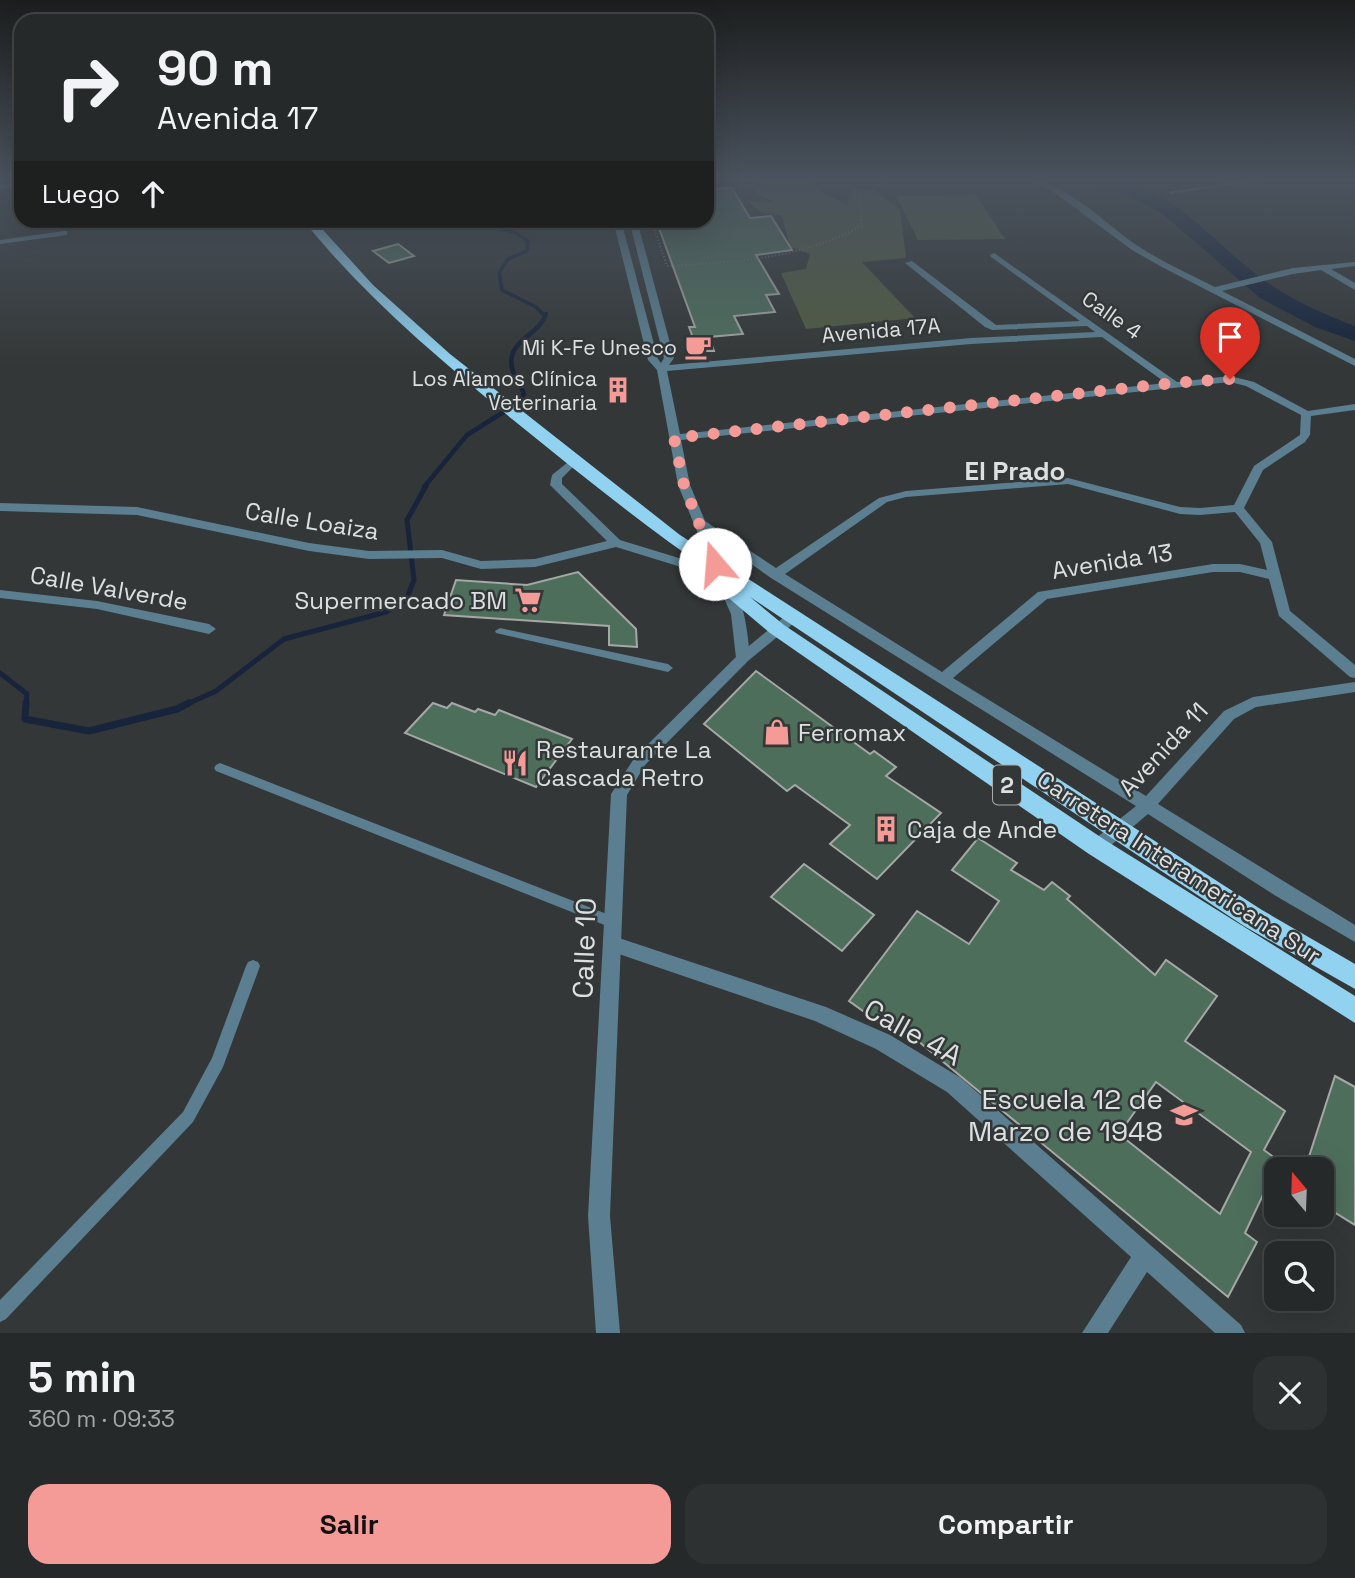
<!DOCTYPE html>
<html lang="es">
<meta charset="utf-8">
<style>
:root{--surface:#262929;--page:#2e3131;--text:#f1f3f6;--muted:#a4a6a8;--line:#424546;--accent:#f59b97}
body{margin:0;font-family:"Space Grotesk",sans-serif;background:var(--page);color:var(--text);height:100vh;display:flex;flex-direction:column;font-size:26px;white-space:nowrap}
*{box-sizing:border-box;margin:0}
p{font-size:23px;color:var(--muted)}
.icon{flex:none;width:38px;height:38px;fill:none;stroke:currentColor;stroke-width:2;stroke-linecap:round;stroke-linejoin:round}
.map{position:relative;height:1333px;overflow:hidden}
.side{display:flex;flex-direction:column;background:var(--surface);flex:1}
.side>*{flex:none}
.top-card{position:absolute;left:14px;top:14px;width:700px;height:214px;border-radius:21px;box-shadow:0 7px 28px #0002,0 0 0 2px var(--line);background:#262929;color:var(--text);overflow:hidden}
.needle{width:46px;rotate:341deg}
.controls{position:absolute;left:1264px;top:1157px;display:grid;gap:14px}
.controls a{display:grid;place-items:center;width:70px;height:70px;border-radius:14px;background:var(--surface);box-shadow:0 7px 28px #0002,0 0 0 2px var(--line);font-size:35px}
.pin{position:absolute;display:grid;place-items:center;width:60px;height:60px;color:#fff;margin:-72px -30px;border-radius:50% 50% 50% 0;rotate:-45deg;box-shadow:0 0 7px #0007}
.pin .icon{rotate:45deg}
.me{position:absolute;width:77px;margin:-38px;rotate:342deg;stroke-linejoin:round;filter:drop-shadow(0 0 5px #0008)}
.turn{display:flex;align-items:center;gap:24px;height:147px;padding:0 28px;font-size:32px}
.turn .icon{width:91px;height:91px;stroke-width:2.5}
.turn b{display:block;font-size:49px;line-height:60px}
.then{display:flex;align-items:center;height:66px;padding:0 28px;background:#0003;gap:14px;font-size:26px}
.round{display:grid;place-items:center;flex:none;width:74px;height:74px;border-radius:21px;background:var(--page)}
.overview{display:flex;align-items:center;justify-content:space-between;height:119px;padding:0 28px}
h1{font-size:42px;font-weight:700;line-height:52px}
.action{display:flex;gap:14px;margin-top:auto;padding:14px 28px}
.action a{flex:1;height:80px;border-radius:21px;background:var(--accent);color:#111;font-size:28px;font-weight:700;line-height:80px;text-align:center}
.action a+a{background:var(--page);color:var(--text)}
.map>svg:first-child{display:block}
.green{fill:#515b41}
.lines{fill:none;stroke-linecap:round;stroke-linejoin:round}
.stream-far3{stroke:#17243b;stroke-width:3.5}
.stream-far2{stroke:#17243b;stroke-width:4.5}
.stream-far1{stroke:#17243b;stroke-width:5}
.stream{stroke:#17243b;stroke-width:7}
.river{fill:#17243b;fill-rule:evenodd}
.building{fill:#4e6e5c;stroke:#a5a8a6;stroke-width:2;fill-rule:evenodd}
.path{stroke:#737676;stroke-width:2;stroke-dasharray:1 2.5;stroke-linecap:butt}
.service{fill:#5b7f90;fill-rule:evenodd}
.minor{fill:#5b7f90;fill-rule:evenodd}
.tertiary{fill:#5b7f90;fill-rule:evenodd}
.trunk{fill:#91d2f0;fill-rule:evenodd}
.route{stroke:#f59b97;stroke-width:12;stroke-dasharray:0 21.6}
.labels{text-anchor:middle;dominant-baseline:central;stroke-width:5;stroke-linejoin:round;paint-order:stroke}
.far-street-label{font-size:21px;fill:#dde0e0;stroke:#333737}
.far-poi-label{font-size:21px;fill:#dde0e0;stroke:#333737;text-anchor:end}
.shield{fill:#333737;stroke:#aaadad;stroke-width:2}
.shield-label{font-size:23px;font-weight:bold;fill:#dde0e0}
.street-label{font-size:24px;fill:#dde0e0;stroke:#333737}
.poi-label{font-size:24px;fill:#dde0e0;stroke:#333737;text-anchor:start}
.neighbourhood-label{font-size:26px;font-weight:bold;fill:#dde0e0;stroke:#333737}
.near-street-label{font-size:28px;fill:#dde0e0;stroke:#333737}
.near-poi-label{font-size:28px;fill:#dde0e0;stroke:#333737;text-anchor:end}
</style>
<div class="map">
<svg width="1355" height="1333" viewBox="0 0 1355 1333">
<rect width="100%" height="100%" fill="#333737"/>
<!-- green -->
<path class="green" d="M 754,180 L 817,180 L 810,186 L 847,205 L 853,188 L 871,188 L 900,209 L 906,258 L 862,262 L 915,318 L 806,329 L 781,273 L 806,269 L 810,254 L 790,247 L 782,216 L 761,212 L 747,201 L 774,202 L 756,193 Z
M 976,195 L 1005,239 L 918,240 L 896,196 Z"/>
<g class="lines">
<!-- stream-far3 -->
<path class="stream-far3" d="M 462,220 L 514,232 L 528,241 L 527,251 L 508,259 L 499,273 L 502,290 L 536,307 L 545,316"/>
<!-- stream-far2 -->
<path class="stream-far2" d="M 424,487 L 467,435 L 518,403 L 524,394 C 521,385 514,377 512,368 C 506,340 539,336 546,314"/>
<!-- stream-far1 -->
<path class="stream-far1" d="M 0,673 L 27,694 L 26,705
M 185,705 L 216,691 L 284,639 L 386,612 L 406,600 L 414,580 L 407,520 L 426,486"/>
<!-- stream -->
<path class="stream" d="M 26,703 L 25,719 L 89,731 L 177,709 L 189,703"/>
<!-- river -->
<path class="river" d="M 1091,180 C 1179,179 1211,248 1277,289 C 1301,304 1328,316 1355,326 L 1355,341 L 1315,327 L 1260,298 L 1163,214 L 1128,195 L 1094,184 Z"/>
</g>
<!-- building -->
<path class="building" d="M 732,188 L 750,218 L 771,216 L 792,250 L 756,255 L 779,294 L 766,295 L 775,312 L 734,316 L 743,334 L 709,337 L 714,351 L 698,351 L 689,327 L 695,327 L 656,220 L 707,220 L 707,189 Z
M 398,244 L 414,256 L 389,263 L 373,251 Z
M 578,572 L 636,629 L 637,647 L 609,645 L 609,626 L 444,615 L 456,580 L 527,585 Z
M 756,671 L 870,754 L 874,751 L 896,767 L 886,776 L 941,813 L 877,879 L 830,844 L 850,825 L 795,785 L 787,791 L 704,724 Z
M 433,703 L 447,708 L 452,703 L 475,712 L 478,709 L 495,715 L 499,710 L 572,739 L 536,787 L 405,733 Z
M 978,838 L 1017,863 L 1011,870 L 1044,890 L 1052,882 L 1070,896 L 1067,899 L 1155,975 L 1166,960 L 1217,996 L 1185,1041 L 1285,1111 L 1264,1150 L 1279,1161 L 1245,1233 L 1257,1242 L 1228,1297 L 918,1041 L 892,1024 L 888,1029 L 849,1001 L 917,911 L 969,944 L 999,901 L 952,870 ZM 1156,1082 L 1251,1152 L 1220,1214 L 1119,1134 Z
M 804,864 L 874,915 L 842,951 L 771,897 Z
M 1335,1076 L 1355,1087 L 1355,1225 L 1321,1204 L 1321,1169 L 1305,1169 Z"/>
<g class="lines">
<!-- path -->
<path class="path" d="M 651,220 L 667,266 C 736,262 800,259 862,226 L 859,185 L 886,184"/>
<!-- service -->
<path class="service" d="M 500,628 L 668,664 L 673,668 L 668,672 L 496,633 L 495,631 Z
M 220,763 L 617,918 L 619,922 L 617,926 L 612,928 L 607,926 L 216,771 L 214,768 L 216,765 Z
M 253,960 L 258,962 L 260,966 L 223,1067 L 193,1122 L 6,1319 L 0,1322 L 0,1300 L 183,1112 L 212,1058 L 246,966 L 248,962 Z"/>
<!-- minor -->
<path class="minor" d="M 1027,180 C 1065,180 1107,226 1138,246 C 1162,262 1189,274 1215,287 L 1293,268 L 1355,262 L 1355,266 L 1331,269 L 1355,283 L 1355,290 L 1321,270 L 1293,274 L 1222,291 L 1355,359 L 1355,366 L 1160,266 L 1132,250 L 1051,190 Z
M 1245,180 L 1265,180 L 1171,194 L 1167,192 Z
M 21,183 L 21,187 L 0,189 L 0,185 Z
M 613,220 L 621,220 L 658,359 L 661,363 L 664,358 L 629,220 L 637,220 L 674,358 L 669,365 L 971,338 L 1095,332 L 1087,326 L 992,330 L 985,327 L 905,263 L 912,261 L 996,325 L 1080,321 L 991,257 L 990,255 L 994,253 L 1177,382 L 1230,376 L 1254,382 L 1308,411 L 1355,404 L 1355,410 L 1311,416 L 1310,435 L 1305,442 L 1263,470 L 1244,508 L 1272,542 L 1290,611 L 1355,665 L 1355,678 L 1350,677 L 1279,616 L 1269,579 L 1240,572 L 1213,572 L 1047,599 L 953,678 L 1146,796 L 1224,711 L 1253,697 L 1355,682 L 1355,692 L 1256,707 L 1234,719 L 1158,804 L 1355,925 L 1355,942 L 1276,896 L 1148,814 L 1103,852 L 1097,854 L 1091,852 L 1089,847 L 1091,842 L 1136,806 L 771,578 L 711,536 L 721,564 L 711,574 L 707,575 L 616,547 L 535,567 L 481,569 L 442,558 L 369,559 L 309,551 L 137,515 L 0,511 L 0,503 L 137,507 L 309,543 L 369,551 L 442,550 L 481,561 L 535,559 L 607,541 L 550,485 L 552,475 L 573,458 L 579,461 L 562,478 L 562,484 L 620,540 L 705,566 L 709,563 L 708,558 L 678,485 L 657,370 L 648,360 ZM 1102,337 L 1166,383 L 680,434 L 667,371 L 971,344 ZM 1230,382 L 1246,386 L 1301,415 L 1300,435 L 1254,466 L 1234,505 L 1200,508 L 1180,507 L 1068,478 L 906,491 L 879,498 L 776,568 L 705,521 L 690,485 L 681,440 ZM 1068,484 L 1180,514 L 1200,515 L 1235,512 L 1260,543 L 1267,570 L 1240,564 L 1213,564 L 1038,592 L 942,672 L 785,574 L 887,502 L 906,497 Z
M 64,231 L 67,231 L 67,235 L 0,244 L 0,240 Z
M 724,581 C 745,589 748,638 750,658 L 743,663 L 736,658 L 731,614 L 718,585 Z
M 0,590 L 97,601 L 209,624 L 216,629 L 209,634 L 97,609 L 0,598 Z
M 613,936 L 826,1007 L 890,1035 L 961,1078 L 1241,1325 L 1245,1333 L 1215,1333 L 1147,1272 L 1108,1333 L 1082,1333 L 1131,1257 L 947,1092 L 876,1049 L 815,1021 L 607,950 L 604,944 L 607,938 Z"/>
<!-- tertiary -->
<path class="tertiary" d="M 794,612 L 799,613 L 801,616 L 799,619 L 748,661 L 645,765 L 627,795 L 610,1216 L 620,1333 L 596,1333 L 588,1216 L 611,794 L 635,757 L 738,655 L 789,613 Z"/>
<!-- trunk -->
<path class="trunk" d="M 303,220 L 314,220 L 373,285 L 450,354 L 680,535 L 1262,910 L 1355,964 L 1355,989 L 1244,926 L 750,597 L 784,625 L 1105,840 L 1355,996 L 1355,1023 L 1089,854 L 770,633 L 712,584 L 709,580 L 716,575 C 645,527 579,473 512,419 C 438,358 364,296 303,220 Z"/>
</g>
<!-- sky -->
<linearGradient id="sky" x2="0" y2="1"><stop stop-color="#1c1e1e"/><stop offset="0.49" stop-color="#4a535e"/><stop offset="1" stop-color="#4a535e" stop-opacity="0"/></linearGradient>
<rect width="1355" height="367" fill="url(#sky)"/>
<g class="lines">
<!-- route -->
<path class="route" d="M 715,564 L 684,485 L 674,438 L 1173,383 L 1230,379"/>
</g>
<!-- icons -->
<defs>
<g id="cafe-bare" transform="scale(2.1)"><path d="M-5.5-4.5H6V0H3Q3 3.5 0 3.5H-2.5Q-5.5 3.5-5.5 0ZM3-3.2v2h1.7v-2ZM-6 4.5H4V6H-6Z" fill="#f59b97" stroke="#333737" stroke-width="2.5" paint-order="stroke"/></g>
<g id="building-bare" transform="scale(2.1)"><path d="M-4-6H4V6H1V3H-1V6H-4ZM-2.5-4.3h1.7v1.8h-1.7ZM.8-4.3h1.7v1.8H.8ZM-2.5-1h1.7V.8h-1.7ZM.8-1h1.7V.8H.8Z" fill="#f59b97" stroke="#333737" stroke-width="2.5" paint-order="stroke"/></g>
<g id="supermarket-bare" transform="scale(2.1)"><path d="M-6-5.5h2.5l.6 2H6L4.5 2H-2.5L-4.4-4H-6ZM-1.5 3.2a1.3 1.3 0 1 0 .1 0ZM3 3.2a1.3 1.3 0 1 0 .1 0Z" fill="#f59b97" stroke="#333737" stroke-width="2.5" paint-order="stroke"/></g>
<g id="shop-bare" transform="scale(2.1)"><path d="M-5-2.5h2.3a2.7 3.5 0 0 1 5.4 0H5L5.5 6h-11ZM-1.5-2.5h3a1.5 2.3 0 0 0-3 0Z" fill="#f59b97" stroke="#333737" stroke-width="2.5" paint-order="stroke"/></g>
<g id="restaurant-bare" transform="scale(2.1)"><path d="M-5-6h1v4h1v-4h1v4h1v-4h1v5L-1.5 .5V6h-2V.5L-5-1ZM5-6V6H3V1.5H1.5Q1.5-4 5-6Z" fill="#f59b97" stroke="#333737" stroke-width="2.5" paint-order="stroke"/></g>
<g id="school-bare" transform="scale(2.1)"><path d="M0-5L7-2L0 1L-7-2ZM-4 1L0 2.5L4 1V4Q0 6-4 4Z" fill="#f59b97" stroke="#333737" stroke-width="2.5" paint-order="stroke"/></g>
</defs>
<g fill-rule="evenodd">
<use href="#cafe-bare" x="698" y="347"/>
<use href="#building-bare" x="618" y="390"/>
<use href="#supermarket-bare" x="528" y="600"/>
<use href="#shop-bare" x="777" y="732"/>
<use href="#restaurant-bare" x="515" y="763"/>
<use href="#building-bare" x="886" y="829"/>
<use href="#school-bare" x="1184" y="1115"/>
</g>
<g class="labels">
<!-- far-street labels -->
<g class="far-street-label">
<text transform="translate(1112 315) rotate(35)">Calle 4</text>
<text transform="translate(881 330) rotate(-5)">Avenida 17A</text>
</g>
<!-- far-poi labels -->
<g class="far-poi-label">
<text x="677" y="347">Mi K-Fe Unesco</text>
<text x="597" y="378">Los Alamos Clínica<tspan x="597" dy="24">Veterinaria</tspan></text>
</g>
<!-- shield labels -->
<rect class="shield" x="993" y="765.5" width="28" height="39" rx="5"/>
<g class="shield-label">
<text x="1007" y="785">2</text>
</g>
<!-- street labels -->
<g class="street-label">
<text transform="translate(312 521) rotate(9)">Calle Loaiza</text>
<text transform="translate(1112 561) rotate(-9)">Avenida 13</text>
<text transform="translate(109 588) rotate(10)">Calle Valverde</text>
<text transform="translate(1163 749) rotate(-47)">Avenida 11</text>
<text transform="translate(1179 867) rotate(33)">Carretera Interamericana Sur</text>
</g>
<!-- poi labels -->
<g class="poi-label">
<text x="507" y="600" text-anchor="end">Supermercado BM</text>
<text x="798" y="732">Ferromax</text>
<text x="536" y="749">Restaurante La<tspan x="536" dy="28">Cascada Retro</tspan></text>
<text x="907" y="829">Caja de Ande</text>
</g>
<!-- neighbourhood labels -->
<g class="neighbourhood-label">
<text x="1015" y="471">El Prado</text>
</g>
<!-- near-street labels -->
<g class="near-street-label">
<text transform="translate(584 948) rotate(-88)">Calle 10</text>
<text transform="translate(913 1032) rotate(29)">Calle 4A</text>
</g>
<!-- near-poi labels -->
<g class="near-poi-label">
<text x="1163" y="1099">Escuela 12 de<tspan x="1163" dy="32">Marzo de 1948</tspan></text>
</g>
</g>
</svg>
<div class="controls">
<a><svg class="needle" viewBox="-14 -14 28 28"><path d="M0-13l5 13h-10z" fill="#e53935"/><path d="M0 13l5-13h-10z" fill="#a4a6a8"/></svg></a>
<a><svg class="icon" aria-label="search" viewBox="0 0 24 24"><circle cx="10" cy="10" r="6"/><path d="M15 15l6 6"/></svg></a>
</div>
<div class="pin" style="left:1230px;top:379px;background:#d93025"><svg class="icon" aria-label="arrive" viewBox="0 0 24 24"><path d="M6 21V4h12l-3 4 3 4H6"/></svg></div>
<svg class="me" style="left:715px;top:564px" viewBox="-20 -20 40 40"><circle r="19" fill="#fff"/><path d="M0-13L10 11 0 6-10 11z" fill="#f59b97"/></svg>
<div class="top-card">
<div class="turn"><svg class="icon" aria-label="right" viewBox="0 0 24 24"><path d="M7 20v-9h11M14 6l5 5-5 5"/></svg><div><b>90 m</b>Avenida 17</div></div>
<div class="then">Luego<svg class="icon" aria-label="ahead" viewBox="0 0 24 24"><path d="M12 20V5M6 11l6-6 6 6"/></svg></div>
</div>
</div>
<section class="side">
<div class="overview"><div><h1>5 min</h1><p>360 m · 09:33</p></div><a class="round"><svg class="icon" aria-label="close" viewBox="0 0 24 24"><path d="M6 6l12 12M18 6L6 18"/></svg></a></div>
<div class="action"><a>Salir</a><a>Compartir</a></div>
</section>
